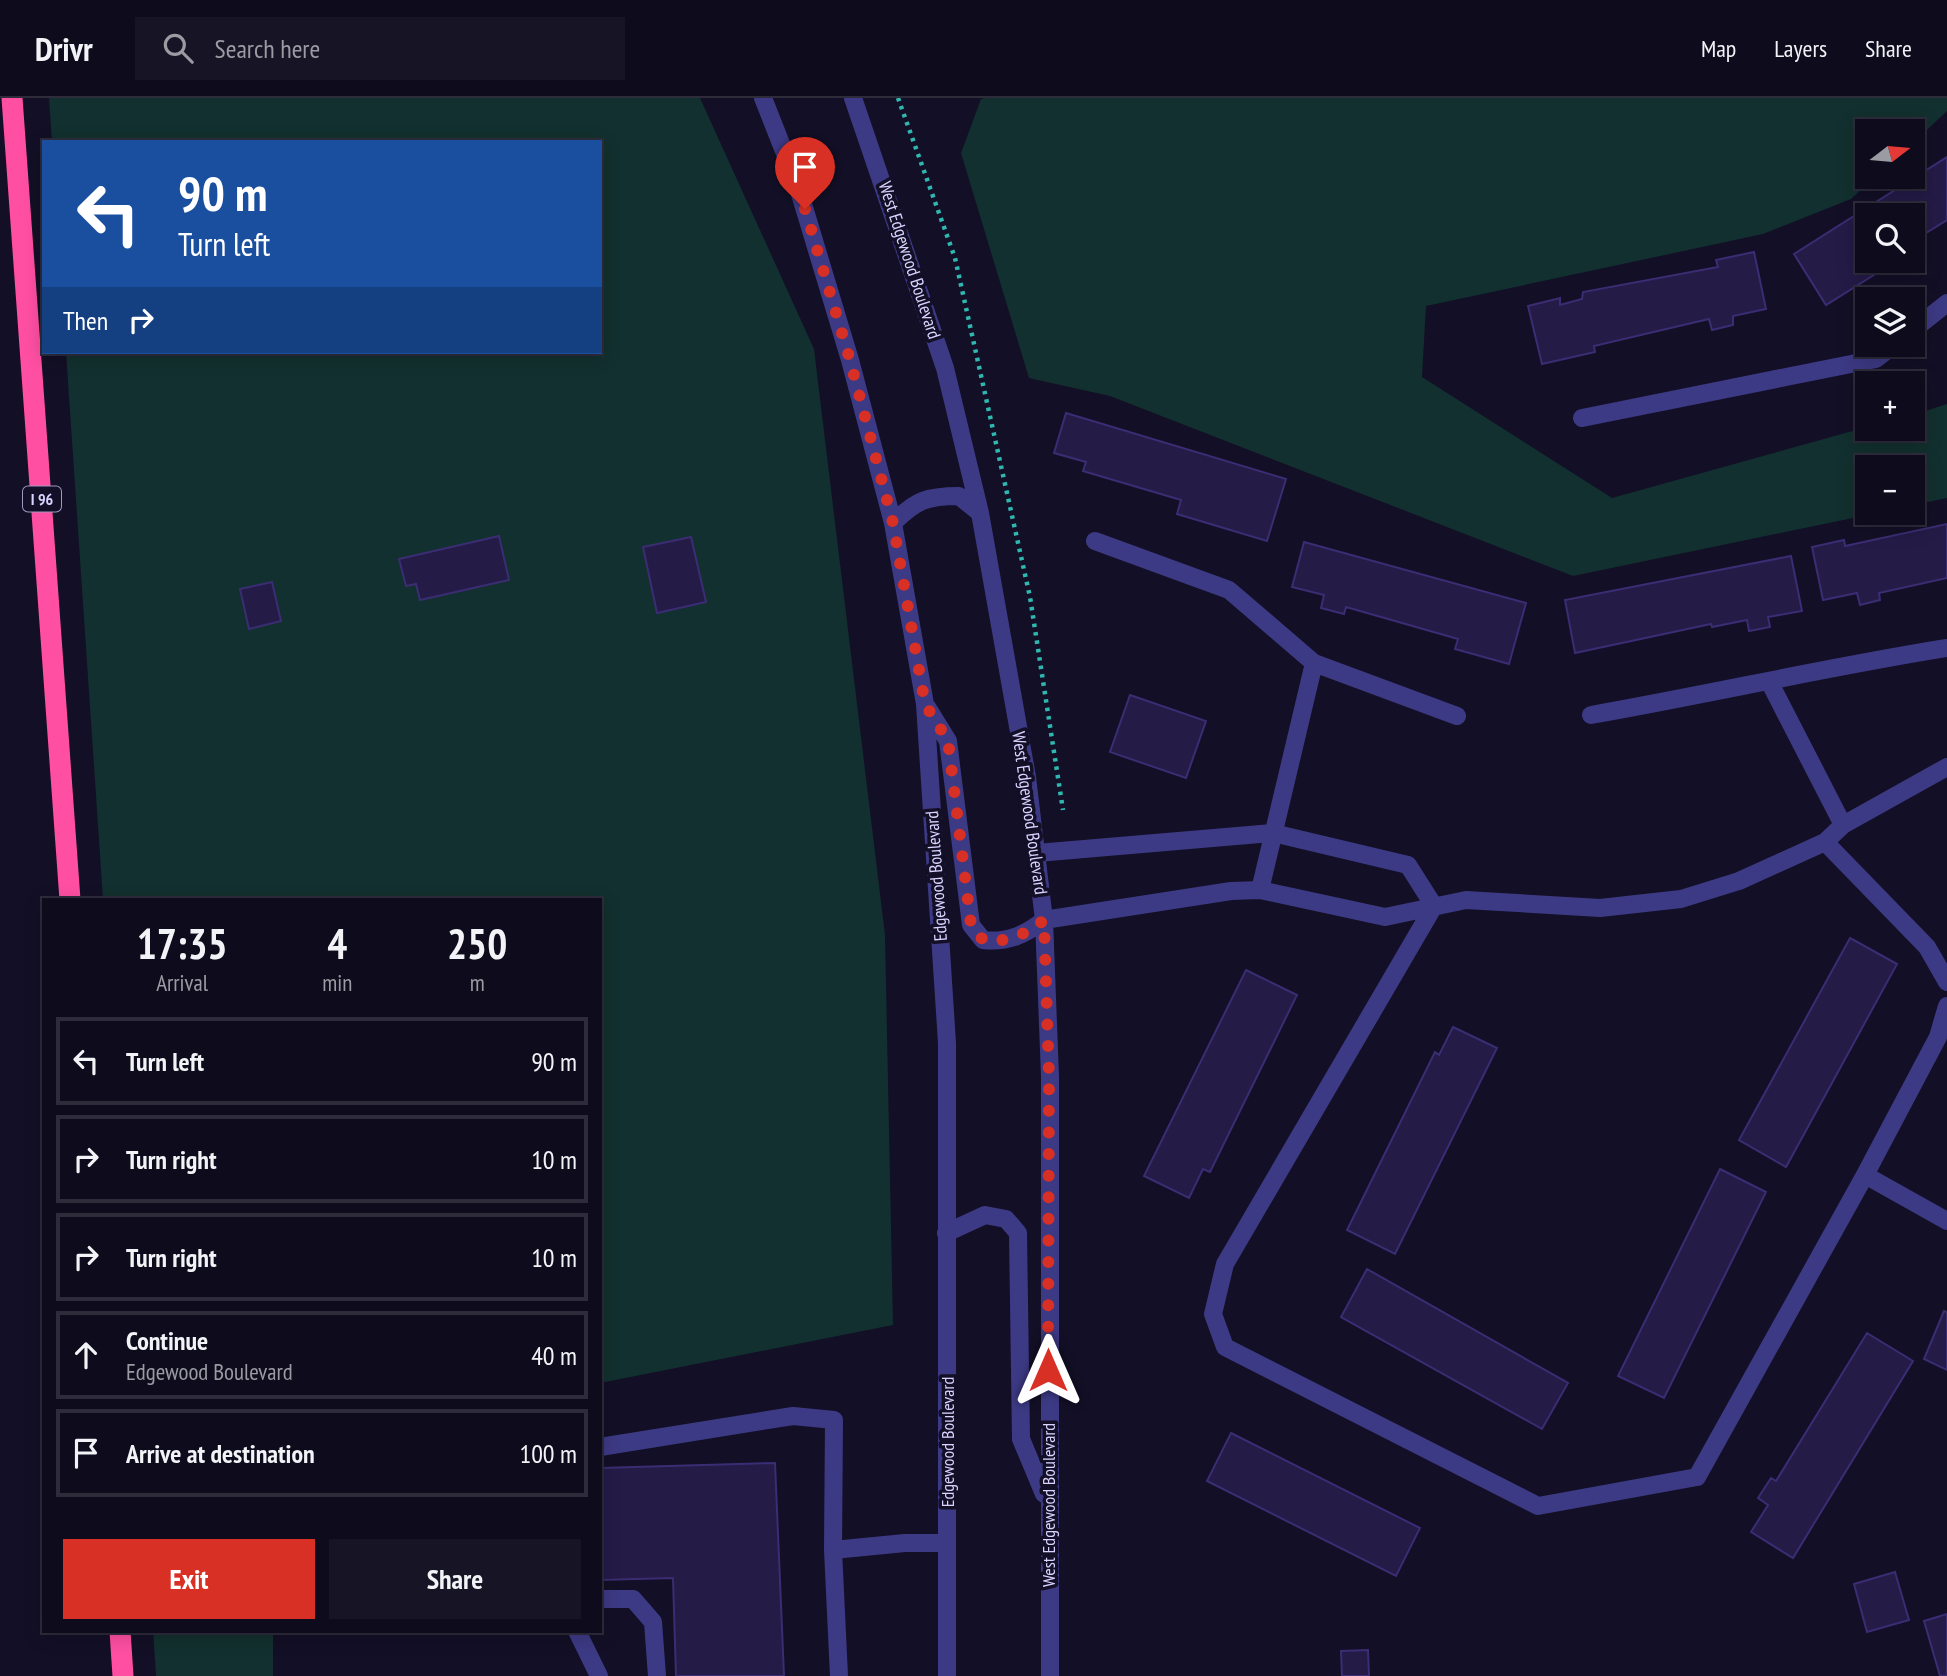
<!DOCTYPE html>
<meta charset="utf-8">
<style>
:root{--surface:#0e0b1c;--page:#171425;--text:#f1f3f6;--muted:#9b9ba3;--line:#2e2b3b;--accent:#d93025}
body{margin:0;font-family:"PT Sans Narrow",sans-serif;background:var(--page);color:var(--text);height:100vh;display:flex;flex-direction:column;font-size:26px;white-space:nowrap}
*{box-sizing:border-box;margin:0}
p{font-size:23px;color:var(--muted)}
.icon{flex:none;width:38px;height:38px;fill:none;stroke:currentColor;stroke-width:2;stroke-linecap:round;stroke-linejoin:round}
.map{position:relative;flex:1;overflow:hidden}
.panel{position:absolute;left:42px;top:800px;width:560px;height:735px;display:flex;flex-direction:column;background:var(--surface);border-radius:0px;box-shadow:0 4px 18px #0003,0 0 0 2px var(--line)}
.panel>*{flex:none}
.hud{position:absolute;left:42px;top:42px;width:560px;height:214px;border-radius:0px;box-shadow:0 4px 18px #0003,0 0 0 2px var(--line);background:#1a4fa0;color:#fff;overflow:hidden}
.needle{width:46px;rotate:74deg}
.fabs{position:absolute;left:1855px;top:21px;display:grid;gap:14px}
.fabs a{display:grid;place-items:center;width:70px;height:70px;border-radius:0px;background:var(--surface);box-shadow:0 4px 18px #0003,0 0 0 2px var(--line);font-size:35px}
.pin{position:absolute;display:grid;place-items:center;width:60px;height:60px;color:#fff;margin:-72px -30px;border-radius:50% 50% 50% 0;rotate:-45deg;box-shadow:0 0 7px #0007}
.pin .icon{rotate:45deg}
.me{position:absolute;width:77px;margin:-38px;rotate:0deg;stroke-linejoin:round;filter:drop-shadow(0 0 5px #0008)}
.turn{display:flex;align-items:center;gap:24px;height:147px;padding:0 21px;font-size:32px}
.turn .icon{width:91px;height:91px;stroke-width:2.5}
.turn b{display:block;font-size:49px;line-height:60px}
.then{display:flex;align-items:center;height:66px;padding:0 21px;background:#0003;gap:14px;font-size:26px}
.eta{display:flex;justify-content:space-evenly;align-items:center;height:119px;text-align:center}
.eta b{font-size:42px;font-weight:800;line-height:49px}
.button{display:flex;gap:14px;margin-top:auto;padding:14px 21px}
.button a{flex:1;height:80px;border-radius:0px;background:var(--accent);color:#fff;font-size:28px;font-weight:800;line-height:80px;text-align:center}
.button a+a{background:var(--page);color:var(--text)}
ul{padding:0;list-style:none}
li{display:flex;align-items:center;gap:21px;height:88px;margin:0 14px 10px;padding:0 7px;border:4px solid var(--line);border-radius:0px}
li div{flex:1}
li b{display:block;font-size:26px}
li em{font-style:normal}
header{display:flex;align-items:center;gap:42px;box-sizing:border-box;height:98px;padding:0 35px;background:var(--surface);border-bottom:2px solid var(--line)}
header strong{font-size:33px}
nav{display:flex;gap:38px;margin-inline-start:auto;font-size:24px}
.search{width:490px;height:63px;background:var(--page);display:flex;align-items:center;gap:18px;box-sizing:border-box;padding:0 24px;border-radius:0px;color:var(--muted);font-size:26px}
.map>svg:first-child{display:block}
.green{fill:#12302f}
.building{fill:#241b47;stroke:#3b2d73;stroke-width:2}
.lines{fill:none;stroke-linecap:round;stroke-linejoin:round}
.path{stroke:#2fb8b0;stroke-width:4.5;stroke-dasharray:3.5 5;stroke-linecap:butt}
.minor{stroke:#3d3a85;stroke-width:18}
.highway{stroke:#ff4fa3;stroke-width:21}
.route{stroke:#d93025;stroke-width:12;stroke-dasharray:0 21.6}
.labels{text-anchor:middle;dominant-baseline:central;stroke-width:7;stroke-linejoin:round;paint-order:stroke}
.shield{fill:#130f26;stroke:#9e99be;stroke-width:2}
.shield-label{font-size:16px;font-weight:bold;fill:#d9d4ff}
.street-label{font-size:18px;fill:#d9d4ff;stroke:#130f26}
</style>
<header>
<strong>Drivr</strong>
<div class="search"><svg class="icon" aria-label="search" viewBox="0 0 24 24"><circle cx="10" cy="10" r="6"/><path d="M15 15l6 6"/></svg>Search here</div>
<nav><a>Map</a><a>Layers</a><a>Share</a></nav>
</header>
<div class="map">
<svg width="1947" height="1578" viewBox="0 0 1947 1578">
<rect width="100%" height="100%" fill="#130f26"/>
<!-- green -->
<path class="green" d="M 49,0 L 700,0 L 814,251 L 885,837 L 893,1227 L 600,1285 L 600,802 L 103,801 L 66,254 L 600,254 L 600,44 L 52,44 Z
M 985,0 L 1947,0 L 1947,13 L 1913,45 L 1913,33 L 1867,33 L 1867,79 L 1875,79 L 1851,101 L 1763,136 L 1426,208 L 1422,279 L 1612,400 L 1867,329 L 1913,331 L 1913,317 L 1947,306 L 1947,400 L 1913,407 L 1913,369 L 1867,369 L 1867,415 L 1877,415 L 1573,478 L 1110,298 L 1029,280 L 961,55 L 981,1 Z
M 153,1533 L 273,1533 L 273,1578 L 156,1578 Z"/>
<!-- building -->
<path class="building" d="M 1947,59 L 1947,122 L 1913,143 L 1913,117 L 1867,117 L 1867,163 L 1882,163 L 1872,169 L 1877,175 L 1826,207 L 1794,156 Z
M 1754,154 L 1766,211 L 1733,218 L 1733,227 L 1712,232 L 1709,221 L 1594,248 L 1595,254 L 1542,266 L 1528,208 L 1560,200 L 1560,207 L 1582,201 L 1583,194 L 1718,169 L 1716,162 Z
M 1066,315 L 1286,381 L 1267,443 L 1177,416 L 1181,402 L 1083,373 L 1086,364 L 1054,355 Z
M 1947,426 L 1947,480 L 1879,495 L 1880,502 L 1860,507 L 1857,495 L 1823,502 L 1812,449 L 1844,442 L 1845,448 Z
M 499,438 L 509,482 L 420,502 L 416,486 L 406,488 L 399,461 Z
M 691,439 L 706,504 L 657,515 L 643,449 Z
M 1304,444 L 1526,505 L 1509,566 L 1455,551 L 1458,541 L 1346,509 L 1344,516 L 1321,510 L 1324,497 L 1292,489 Z
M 1791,458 L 1802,513 L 1768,519 L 1770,529 L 1749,533 L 1747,522 L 1712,529 L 1711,526 L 1575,555 L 1565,502 Z
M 272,484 L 281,523 L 249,531 L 240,491 Z
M 1130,597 L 1206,623 L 1186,680 L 1110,654 Z
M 1850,840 L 1897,866 L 1786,1069 L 1739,1042 Z
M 1246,872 L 1297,897 L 1210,1074 L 1203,1071 L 1189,1100 L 1144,1078 Z
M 1453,929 L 1497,950 L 1395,1156 L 1347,1132 L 1435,954 L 1439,957 Z
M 1720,1071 L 1766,1094 L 1664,1300 L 1618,1278 Z
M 1367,1171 L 1568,1285 L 1542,1331 L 1341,1219 Z
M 1944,1213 L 1947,1214 L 1947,1272 L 1924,1261 Z
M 1867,1235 L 1913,1263 L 1793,1460 L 1751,1434 L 1768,1407 L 1758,1400 L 1771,1380 L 1776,1383 Z
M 1231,1335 L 1420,1430 L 1396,1478 L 1207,1383 Z
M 775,1365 L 784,1578 L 676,1578 L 673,1480 L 600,1482 L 600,1370 Z
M 1895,1474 L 1909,1522 L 1867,1534 L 1854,1486 Z
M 1947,1516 L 1947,1578 L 1940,1578 L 1924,1523 Z
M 1368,1552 L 1369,1578 L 1342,1578 L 1341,1553 Z"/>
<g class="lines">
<!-- path -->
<path class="path" d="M 898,0 L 955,160 L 1030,499 L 1063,712"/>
<!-- minor -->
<path class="minor" d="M 763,0 L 797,86 L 850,262 L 893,425 L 925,606 L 947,945 L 947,1578
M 853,0 L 945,270 L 980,415 L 1027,679 L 1044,822 L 1050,978 L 1050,1578
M 1913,232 L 1947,205
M 1582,320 L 1876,261 L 1894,247
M 893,425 C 916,402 927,398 959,398 L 980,415
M 1095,443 L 1229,492 L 1314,565 L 1457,618
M 1770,585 L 1843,727
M 927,609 L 948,643 L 971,827 L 983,842 C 1007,845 1025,837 1044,822 L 1231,793 L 1260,792 L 1385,819 L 1466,802 L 1600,810 L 1681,801 L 1739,783 L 1825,744 L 1843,727 L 1947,669
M 1591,617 C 1710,596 1828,569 1947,550
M 1825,744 L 1927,849 L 1947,884
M 1037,755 L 1273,735 L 1408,767 L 1434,808
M 1260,792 L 1314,565
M 1434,808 L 1225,1166 L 1213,1216 L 1225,1249 L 1538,1408 L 1697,1379 L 1865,1077 L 1938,939 L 1947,908
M 1865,1077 L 1947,1123
M 946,1135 L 985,1117 L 1006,1121 L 1018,1135 L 1021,1341 L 1044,1396
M 600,1349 L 793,1318 L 834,1322 L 833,1452
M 600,1501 L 633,1501 L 653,1524 L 657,1578
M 577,1533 L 599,1578
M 839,1578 L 833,1452 L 905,1445 L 947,1445"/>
<!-- highway -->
<path class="highway" d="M 12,0 L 70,802
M 120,1533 L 123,1578"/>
</g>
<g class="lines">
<!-- route -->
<path class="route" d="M 805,111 L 850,262 L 893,425 L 925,606 L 948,643 L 971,827 L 983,842 C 1007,845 1025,837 1044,822 L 1049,978 L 1048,1272"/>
</g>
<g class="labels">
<!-- shield labels -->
<rect class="shield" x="23" y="388.5" width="38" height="25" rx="5"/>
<g class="shield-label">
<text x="42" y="401">I 96</text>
</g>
<!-- street labels -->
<g class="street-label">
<text transform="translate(910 162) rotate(72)">West Edgewood Boulevard</text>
<text transform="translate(1030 715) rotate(82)">West Edgewood Boulevard</text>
<text transform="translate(936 778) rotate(-94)">Edgewood Boulevard</text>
<text transform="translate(947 1344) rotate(-90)">Edgewood Boulevard</text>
<text transform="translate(1048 1407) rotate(-90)">West Edgewood Boulevard</text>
</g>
</g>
</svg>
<div class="fabs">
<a><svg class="needle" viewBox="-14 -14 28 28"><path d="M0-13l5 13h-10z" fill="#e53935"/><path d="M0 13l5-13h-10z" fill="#9b9ba3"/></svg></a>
<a><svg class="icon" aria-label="search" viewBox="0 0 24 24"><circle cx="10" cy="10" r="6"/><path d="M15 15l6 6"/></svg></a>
<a><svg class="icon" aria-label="layers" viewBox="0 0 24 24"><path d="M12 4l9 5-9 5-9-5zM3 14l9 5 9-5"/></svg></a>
<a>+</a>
<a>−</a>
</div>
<div class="pin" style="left:805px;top:111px;background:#d93025"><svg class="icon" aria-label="arrive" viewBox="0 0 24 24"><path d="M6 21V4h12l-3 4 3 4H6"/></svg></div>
<svg class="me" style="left:1048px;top:1272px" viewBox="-20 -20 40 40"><path d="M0-17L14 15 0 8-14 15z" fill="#d93025" stroke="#fff" stroke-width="4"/></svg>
<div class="hud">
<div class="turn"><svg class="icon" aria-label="left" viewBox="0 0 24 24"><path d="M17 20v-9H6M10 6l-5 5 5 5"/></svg><div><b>90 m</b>Turn left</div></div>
<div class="then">Then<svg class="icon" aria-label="right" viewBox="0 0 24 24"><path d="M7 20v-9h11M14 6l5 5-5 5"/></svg></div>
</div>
<section class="panel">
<div class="eta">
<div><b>17:35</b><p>Arrival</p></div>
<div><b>4</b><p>min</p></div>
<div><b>250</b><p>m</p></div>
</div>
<ul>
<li><svg class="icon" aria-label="left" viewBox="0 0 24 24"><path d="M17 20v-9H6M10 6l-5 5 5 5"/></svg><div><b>Turn left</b></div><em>90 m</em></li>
<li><svg class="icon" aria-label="right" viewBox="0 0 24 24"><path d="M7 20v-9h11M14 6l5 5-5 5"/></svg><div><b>Turn right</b></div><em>10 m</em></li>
<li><svg class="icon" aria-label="right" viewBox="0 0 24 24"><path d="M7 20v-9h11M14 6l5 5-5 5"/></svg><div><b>Turn right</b></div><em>10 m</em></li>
<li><svg class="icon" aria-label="ahead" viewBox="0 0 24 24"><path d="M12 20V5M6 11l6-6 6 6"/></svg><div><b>Continue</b><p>Edgewood Boulevard</p></div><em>40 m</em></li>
<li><svg class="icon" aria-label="arrive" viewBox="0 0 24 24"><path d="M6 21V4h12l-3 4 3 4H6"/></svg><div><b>Arrive at destination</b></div><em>100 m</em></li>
</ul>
<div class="button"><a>Exit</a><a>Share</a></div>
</section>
</div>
